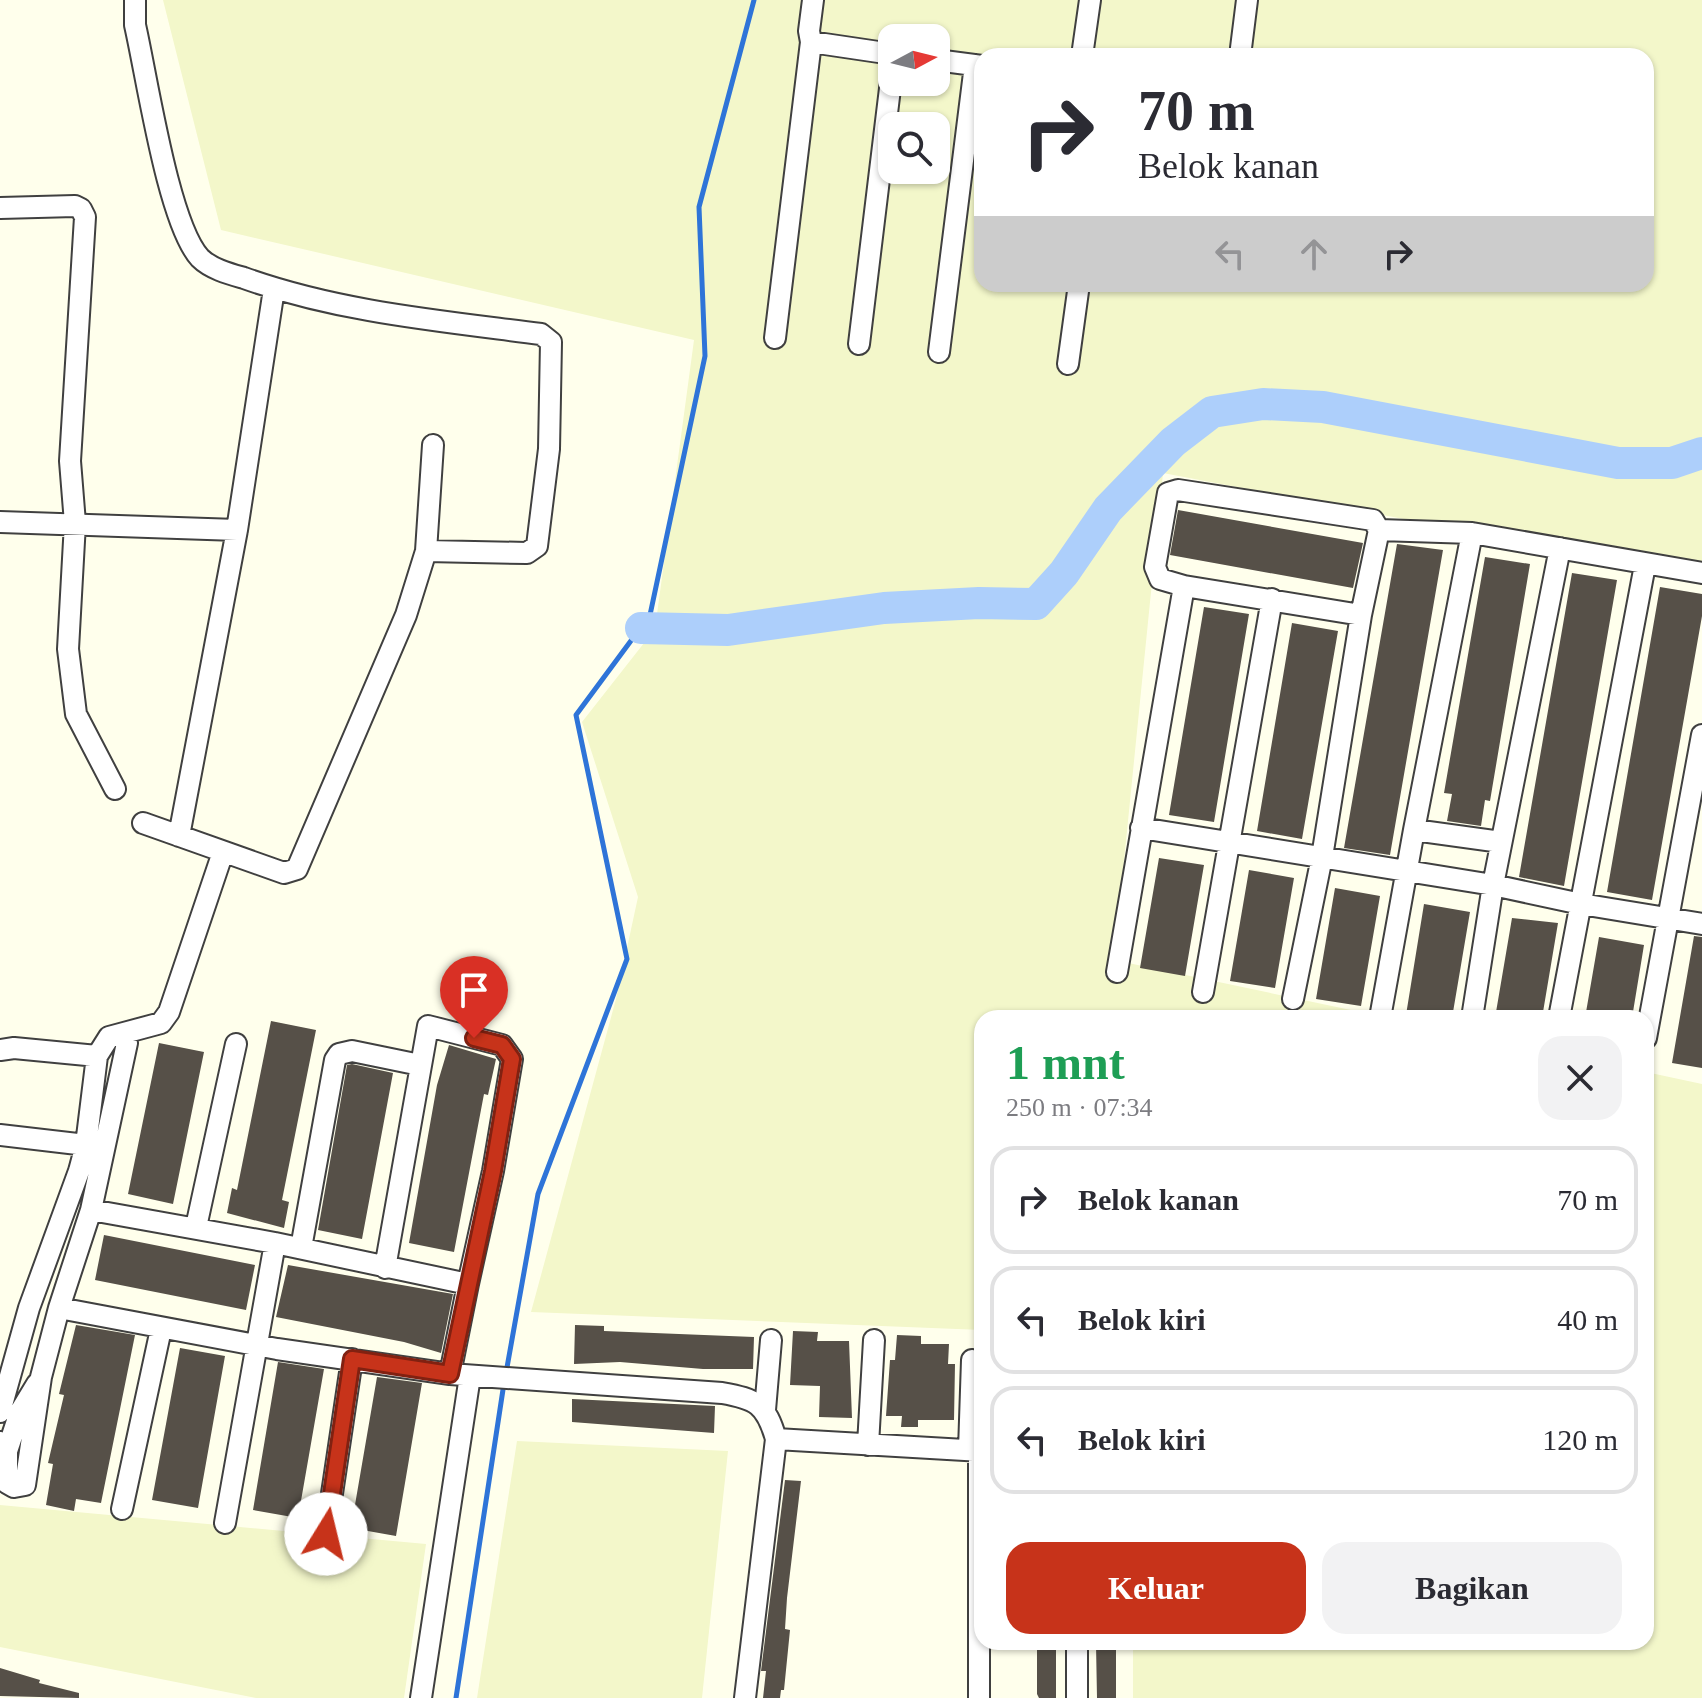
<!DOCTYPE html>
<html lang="id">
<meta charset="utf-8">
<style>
:root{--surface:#fff;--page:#f2f2f3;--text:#2b2b33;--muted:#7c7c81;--line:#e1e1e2;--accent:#c7331a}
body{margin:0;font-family:"Times New Roman",serif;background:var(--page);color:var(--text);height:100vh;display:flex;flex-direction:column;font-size:30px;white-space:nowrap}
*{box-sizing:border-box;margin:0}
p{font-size:26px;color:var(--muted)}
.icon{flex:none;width:44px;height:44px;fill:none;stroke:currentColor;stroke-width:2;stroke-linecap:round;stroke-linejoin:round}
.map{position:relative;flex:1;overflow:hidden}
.panel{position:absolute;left:974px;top:1010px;width:680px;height:640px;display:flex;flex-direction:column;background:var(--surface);border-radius:24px;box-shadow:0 2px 6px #0004}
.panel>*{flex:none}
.banner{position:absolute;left:974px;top:48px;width:680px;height:244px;border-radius:24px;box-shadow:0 2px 6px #0004;background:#fff;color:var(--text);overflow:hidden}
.needle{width:52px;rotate:83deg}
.tools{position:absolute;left:878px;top:24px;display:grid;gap:16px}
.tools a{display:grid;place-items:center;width:72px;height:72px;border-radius:16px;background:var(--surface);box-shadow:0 2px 6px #0004;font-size:40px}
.pin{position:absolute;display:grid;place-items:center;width:68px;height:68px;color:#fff;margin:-82px -34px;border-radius:50% 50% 50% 0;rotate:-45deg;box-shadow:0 0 8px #0007}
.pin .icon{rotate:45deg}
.me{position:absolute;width:88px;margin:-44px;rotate:9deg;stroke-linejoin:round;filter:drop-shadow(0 0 6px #0008)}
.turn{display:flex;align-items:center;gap:28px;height:168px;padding:0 32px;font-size:36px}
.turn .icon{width:104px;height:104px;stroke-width:2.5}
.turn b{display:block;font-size:56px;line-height:68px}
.lanes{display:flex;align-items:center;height:76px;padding:0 32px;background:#0003;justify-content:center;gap:40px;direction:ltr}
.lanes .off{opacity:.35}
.round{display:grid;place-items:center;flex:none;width:84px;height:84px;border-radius:24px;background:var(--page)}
.overview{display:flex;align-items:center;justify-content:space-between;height:136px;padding:0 32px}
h1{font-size:48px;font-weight:600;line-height:60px;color:#1e9e55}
.cta{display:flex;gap:16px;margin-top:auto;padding:16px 32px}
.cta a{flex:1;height:92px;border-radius:24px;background:var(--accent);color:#fff;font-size:32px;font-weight:600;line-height:92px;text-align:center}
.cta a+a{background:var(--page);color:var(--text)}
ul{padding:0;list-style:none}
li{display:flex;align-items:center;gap:24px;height:108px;margin:0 16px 12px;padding:0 16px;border:4px solid var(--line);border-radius:24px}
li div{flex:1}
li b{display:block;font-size:30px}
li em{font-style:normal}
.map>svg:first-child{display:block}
.farmland{fill:#f3f7ca;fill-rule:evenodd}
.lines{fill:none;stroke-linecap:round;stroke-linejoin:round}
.stream{stroke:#2e74d8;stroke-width:5}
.river{stroke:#adcffb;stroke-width:32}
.building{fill:#565048}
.minor-casing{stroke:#404040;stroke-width:24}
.minor{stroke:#fff;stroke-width:20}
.route-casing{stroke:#812111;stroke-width:20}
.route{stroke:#c7331a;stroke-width:14}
</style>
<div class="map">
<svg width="1702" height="1698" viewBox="0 0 1702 1698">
<rect width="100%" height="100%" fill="#ffffec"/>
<!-- farmland -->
<path class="farmland" d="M 163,0 L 1702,0 L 1702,576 L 1163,473 L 1114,960 L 1389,1018 L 982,1018 L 982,1330 L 531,1312 L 616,999 L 638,897 L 582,722 L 655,629 L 694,340 L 221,230 ZM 892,38 L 936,38 L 936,82 L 892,82 ZM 982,56 L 1646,56 L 1646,284 L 982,284 ZM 892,126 L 936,126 L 936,170 L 892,170 Z
M 1646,1072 L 1702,1084 L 1702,1698 L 1133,1698 L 1133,1642 L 1646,1642 Z
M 517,1441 L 728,1451 L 702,1698 L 477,1698 Z
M 0,1505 L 426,1544 L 404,1698 L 256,1698 L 0,1647 Z"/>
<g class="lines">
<!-- stream -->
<path class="stream" d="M 506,1373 L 538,1194 L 627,959 L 576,715 L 650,615 L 705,356 L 699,207 L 754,0
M 456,1698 L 504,1383"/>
<!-- river -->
<path class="river" d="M 641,628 L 728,630 L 884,608 L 979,603 L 1036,604 L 1064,573 L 1108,509 L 1173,442 L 1212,412 L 1263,404 L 1323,407 L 1618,463 L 1672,463 L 1702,453"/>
</g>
<!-- building -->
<path class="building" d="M 1178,510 L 1363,543 L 1353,588 L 1170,555 Z
M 1397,544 L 1443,550 L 1390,855 L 1344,848 Z
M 1485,557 L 1530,564 L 1490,801 L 1485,800 L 1481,826 L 1447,821 L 1452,794 L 1444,793 Z
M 1572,573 L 1617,580 L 1564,886 L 1519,877 Z
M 1660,587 L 1702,594 L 1702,616 L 1652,900 L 1607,892 Z
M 1204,607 L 1249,614 L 1214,822 L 1169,815 Z
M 1292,623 L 1338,631 L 1302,839 L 1257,831 Z
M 1159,858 L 1204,865 L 1185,976 L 1140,968 Z
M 1249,870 L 1294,878 L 1275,988 L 1230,981 Z
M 1335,888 L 1380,896 L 1361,1006 L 1316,999 Z
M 1424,904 L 1470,912 L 1452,1018 L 1406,1015 Z
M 1512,918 L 1558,923 L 1542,1018 L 1495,1018 Z
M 1694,936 L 1702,937 L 1702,1068 L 1672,1063 Z
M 1599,937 L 1644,945 L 1632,1018 L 1585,1018 Z
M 454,974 L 483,982 L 475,1014 L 445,1006 Z
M 271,1021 L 316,1030 L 282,1200 L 289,1202 L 284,1228 L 227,1213 L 232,1188 L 237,1190 Z
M 159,1043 L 204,1052 L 173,1204 L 128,1194 Z
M 449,1045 L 496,1059 L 488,1095 L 484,1094 L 454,1252 L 409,1243 L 437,1085 Z
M 352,1064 L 393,1073 L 362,1239 L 318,1230 L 347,1065 Z
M 104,1235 L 255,1265 L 246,1310 L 95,1280 Z
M 288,1265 L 453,1294 L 441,1353 L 404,1342 L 276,1317 Z
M 76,1325 L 135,1335 L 101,1503 L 76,1499 L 74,1511 L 46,1505 L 53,1464 L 48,1463 L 64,1395 L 59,1394 Z
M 575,1325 L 604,1326 L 604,1331 L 754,1337 L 753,1369 L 703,1369 L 620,1362 L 574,1364 Z
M 793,1331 L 818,1332 L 817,1341 L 849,1341 L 852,1418 L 819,1417 L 820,1386 L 790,1385 Z
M 897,1335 L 921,1336 L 921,1344 L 949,1344 L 948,1364 L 955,1364 L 954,1420 L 918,1420 L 918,1427 L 901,1427 L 902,1416 L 886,1416 L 890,1360 L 895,1360 Z
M 180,1348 L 225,1356 L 198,1508 L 152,1500 Z
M 278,1362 L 324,1369 L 298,1518 L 253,1510 Z
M 377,1377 L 422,1383 L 396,1536 L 351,1528 Z
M 572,1399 L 715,1406 L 714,1433 L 572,1422 Z
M 785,1480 L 801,1481 L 787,1598 L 785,1629 L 790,1630 L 784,1690 L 781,1690 L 780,1698 L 763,1698 L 766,1671 L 761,1671 Z
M 1037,1642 L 1056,1642 L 1056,1698 L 1039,1698 L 1037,1694 Z
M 1096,1644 L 1116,1644 L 1116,1698 L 1097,1698 Z
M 0,1668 L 40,1680 L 39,1683 L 79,1693 L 79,1698 L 0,1696 Z"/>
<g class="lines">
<!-- minor casing -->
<g class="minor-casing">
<path id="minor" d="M 135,0 L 135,25 C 147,77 168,223 200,258 C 211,269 230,274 244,278 C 339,312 441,321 541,334 L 551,342 L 549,449 L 537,546 L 527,553 L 426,551
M 811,42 L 892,54
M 1082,56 L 1090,0
M 1240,56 L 1247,0
M 936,60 L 982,66
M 0,208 L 75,206 L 81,209 L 85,217 L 70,461 L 75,523 L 68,649 L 76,714 L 115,789
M 775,338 L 811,42 L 809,31 L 813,0
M 859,344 L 892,72
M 939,352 L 975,65
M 1068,364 L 1079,284
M 0,522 L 237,530
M 1379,530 L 1472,533 L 1702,573
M 143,823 L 284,873 L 297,869 L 406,615 L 426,551 L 433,445
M 1141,828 L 1493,885 L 1581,904 L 1702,924
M 1414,830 L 1501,842
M 179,836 L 237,530 L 274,289
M 1117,972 L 1184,586
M 1203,992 L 1272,599
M 1293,999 L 1322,857 L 1361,615 L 1379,530 L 1373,520 L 1178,490 L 1168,493 L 1155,567 L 1160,579 L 1184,586 L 1361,615
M 1380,1018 L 1414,830 L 1472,533
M 1472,1018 L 1493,885 L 1560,548
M 1559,1018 L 1645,565
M 1646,1038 L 1702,735
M 0,1050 L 14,1048 L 97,1056
M 0,1135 L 86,1145
M 91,1210 L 127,1043
M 196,1227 L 236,1044
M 301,1248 L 335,1060 L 339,1054 L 352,1051 L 420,1065
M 385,1268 L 428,1026 L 502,1045 L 512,1059 L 493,1171 L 468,1284
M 59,1308 L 277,1349 L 450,1374
M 765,1410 L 771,1340
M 0,1412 L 29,1308 L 79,1171 L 86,1145 L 97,1056 L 109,1037 L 161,1023 L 169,1012 L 223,852
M 0,1442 L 7,1451 L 7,1483 L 14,1487 L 25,1485 L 41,1377 L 59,1308 L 91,1210 L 275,1243 L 468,1284 L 450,1374 L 722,1393 C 756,1399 766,1404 776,1439 L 982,1451
M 868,1445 L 874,1340
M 969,1450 L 972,1360
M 7,1451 L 20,1412 L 37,1384
M 122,1509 L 161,1329
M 225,1523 L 275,1243
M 326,1534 L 352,1359
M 421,1698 L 470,1376
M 745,1698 L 776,1439
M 979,1698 L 979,1451
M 1077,1698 L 1077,1642"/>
</g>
<!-- minor -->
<use href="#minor" class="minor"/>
</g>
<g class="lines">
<!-- route casing -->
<g class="route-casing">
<path id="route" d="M 326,1534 L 352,1359 L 450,1374 L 493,1171 L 512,1059 L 502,1045 L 474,1038"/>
</g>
<!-- route -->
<use href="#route" class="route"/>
</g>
</svg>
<div class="tools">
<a><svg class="needle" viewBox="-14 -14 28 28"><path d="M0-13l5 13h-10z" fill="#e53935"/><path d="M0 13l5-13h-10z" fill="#7c7c81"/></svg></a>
<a><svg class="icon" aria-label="search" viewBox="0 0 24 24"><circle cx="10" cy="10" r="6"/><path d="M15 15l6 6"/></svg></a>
</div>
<div class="pin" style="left:474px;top:1038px;background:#d93025"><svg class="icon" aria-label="arrive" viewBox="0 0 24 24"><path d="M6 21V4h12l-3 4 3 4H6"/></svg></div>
<svg class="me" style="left:326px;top:1534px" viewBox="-20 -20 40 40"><circle r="19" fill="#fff"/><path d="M0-13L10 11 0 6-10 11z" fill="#c7331a"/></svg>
<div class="banner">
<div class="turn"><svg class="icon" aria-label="right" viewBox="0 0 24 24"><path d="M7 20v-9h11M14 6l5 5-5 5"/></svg><div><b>70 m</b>Belok kanan</div></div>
<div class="lanes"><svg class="icon off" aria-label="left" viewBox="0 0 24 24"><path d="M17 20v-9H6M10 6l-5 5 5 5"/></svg><svg class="icon off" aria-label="ahead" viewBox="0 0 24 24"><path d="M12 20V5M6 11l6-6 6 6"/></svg><svg class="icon" aria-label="right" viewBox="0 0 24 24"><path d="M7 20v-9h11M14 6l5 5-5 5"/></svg></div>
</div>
<section class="panel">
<div class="overview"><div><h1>1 mnt</h1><p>250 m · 07:34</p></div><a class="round"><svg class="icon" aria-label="close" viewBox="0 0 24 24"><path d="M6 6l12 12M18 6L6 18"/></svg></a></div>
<ul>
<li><svg class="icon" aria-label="right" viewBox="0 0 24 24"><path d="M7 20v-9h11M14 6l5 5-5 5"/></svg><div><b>Belok kanan</b></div><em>70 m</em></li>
<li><svg class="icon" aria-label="left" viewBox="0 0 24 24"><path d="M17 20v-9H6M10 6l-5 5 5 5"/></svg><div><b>Belok kiri</b></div><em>40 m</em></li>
<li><svg class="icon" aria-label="left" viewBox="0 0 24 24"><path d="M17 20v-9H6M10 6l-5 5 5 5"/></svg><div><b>Belok kiri</b></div><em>120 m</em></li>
</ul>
<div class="cta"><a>Keluar</a><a>Bagikan</a></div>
</section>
</div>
